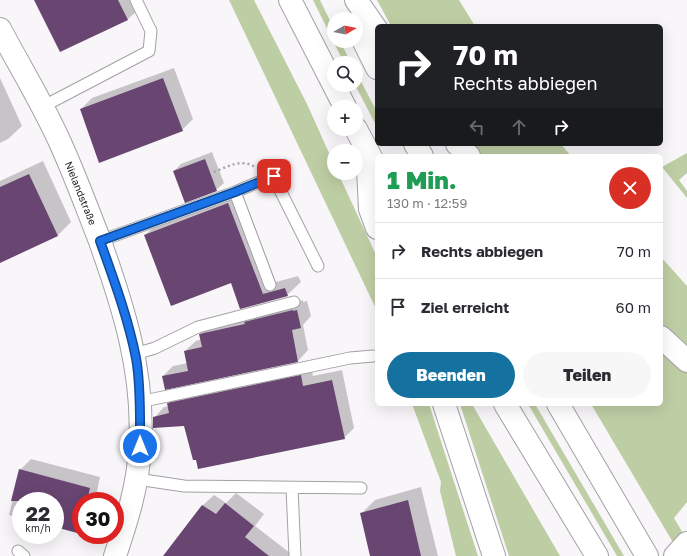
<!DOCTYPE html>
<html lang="de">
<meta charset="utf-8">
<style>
:root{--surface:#fff;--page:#f7f7f7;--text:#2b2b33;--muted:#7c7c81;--line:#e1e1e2;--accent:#1571a0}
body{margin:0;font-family:"Golos Text",sans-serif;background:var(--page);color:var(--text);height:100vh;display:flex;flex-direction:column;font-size:15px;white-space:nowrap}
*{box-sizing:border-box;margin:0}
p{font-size:13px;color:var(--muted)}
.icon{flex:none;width:22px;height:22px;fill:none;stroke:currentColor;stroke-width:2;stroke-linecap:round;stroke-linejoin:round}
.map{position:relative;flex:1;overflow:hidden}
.side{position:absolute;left:375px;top:154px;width:288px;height:252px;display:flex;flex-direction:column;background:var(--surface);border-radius:6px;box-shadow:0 4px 16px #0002}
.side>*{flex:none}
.guide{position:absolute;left:375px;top:24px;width:288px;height:122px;border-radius:6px;box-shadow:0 4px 16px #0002;background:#202124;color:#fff;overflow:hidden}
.needle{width:26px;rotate:80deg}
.buttons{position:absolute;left:327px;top:12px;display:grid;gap:8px}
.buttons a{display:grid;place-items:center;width:36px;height:36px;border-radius:50%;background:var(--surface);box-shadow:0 4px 16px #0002;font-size:20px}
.speed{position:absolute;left:12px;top:492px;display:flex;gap:8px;font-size:20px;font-weight:700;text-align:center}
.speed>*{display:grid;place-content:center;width:52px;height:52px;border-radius:50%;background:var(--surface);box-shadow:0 4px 16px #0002;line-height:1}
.speed small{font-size:10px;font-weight:400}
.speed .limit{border:6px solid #d22;background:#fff;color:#111}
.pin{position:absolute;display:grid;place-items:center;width:34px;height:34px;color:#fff;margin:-17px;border-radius:8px;box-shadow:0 2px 6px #0006}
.me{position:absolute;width:44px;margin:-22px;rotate:0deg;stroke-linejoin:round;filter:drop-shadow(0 0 3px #0008)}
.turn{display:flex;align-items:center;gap:14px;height:84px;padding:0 12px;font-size:18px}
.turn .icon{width:52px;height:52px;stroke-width:2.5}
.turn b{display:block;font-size:28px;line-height:34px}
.lanes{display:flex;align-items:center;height:38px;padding:0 12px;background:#0003;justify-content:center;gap:20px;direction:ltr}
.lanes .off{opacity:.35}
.round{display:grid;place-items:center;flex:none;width:42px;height:42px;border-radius:21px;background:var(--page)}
.summary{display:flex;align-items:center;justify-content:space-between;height:68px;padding:0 12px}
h1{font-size:24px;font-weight:800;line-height:30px;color:#1e9e55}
.action{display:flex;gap:8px;margin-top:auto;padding:8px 12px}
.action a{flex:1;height:46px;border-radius:24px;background:var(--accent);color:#fff;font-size:16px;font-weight:800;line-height:46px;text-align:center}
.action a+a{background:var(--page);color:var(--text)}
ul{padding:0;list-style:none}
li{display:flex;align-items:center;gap:12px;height:56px;padding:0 12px;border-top:1px solid var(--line)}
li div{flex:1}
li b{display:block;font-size:15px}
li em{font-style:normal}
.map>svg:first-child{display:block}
.green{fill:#becea4}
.shadow{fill:#0003}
.building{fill:#694571}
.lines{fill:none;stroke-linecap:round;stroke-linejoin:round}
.lane-casing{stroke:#a3a1a4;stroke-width:13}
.street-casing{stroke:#a3a1a4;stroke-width:24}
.secondary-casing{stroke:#a3a1a4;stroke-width:24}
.highway-casing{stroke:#a3a1a4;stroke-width:24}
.path{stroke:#a8a5a8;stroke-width:2.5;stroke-dasharray:2 3;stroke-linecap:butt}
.lane{stroke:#fff;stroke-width:11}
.street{stroke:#fff;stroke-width:22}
.secondary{stroke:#fff;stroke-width:22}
.highway{stroke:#fff;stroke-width:22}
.route-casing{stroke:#114b97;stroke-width:10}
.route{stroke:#1a73e8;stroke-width:7}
.labels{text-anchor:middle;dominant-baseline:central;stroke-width:4;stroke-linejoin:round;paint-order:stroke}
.street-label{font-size:10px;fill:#171617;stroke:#fff}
</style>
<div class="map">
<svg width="687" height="556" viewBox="0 0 687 556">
<rect width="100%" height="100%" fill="#f9f6f9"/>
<!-- green -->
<path class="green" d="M 229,0 L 254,0 L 307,104 L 334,164 L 334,173 L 338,173 L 377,257 L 377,311 Z
M 313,0 L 320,0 L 334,29 L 334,41 L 340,41 L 351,63 L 344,63 Z
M 377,0 L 459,0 L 475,26 L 391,26 Z
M 356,72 L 377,112 L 377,127 L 355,85 Z
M 470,144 L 561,144 L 571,156 L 481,156 Z
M 687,153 L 687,173 L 679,180 L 687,191 L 687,198 L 662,167 Z
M 661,257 L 687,286 L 687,348 L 661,325 Z
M 661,350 L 687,373 L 687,502 L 674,518 L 687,540 L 681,556 L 591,404 L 661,404 Z
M 412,404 L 429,404 L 478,556 L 456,556 L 440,491 L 441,482 Z
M 460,404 L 472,404 L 560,556 L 509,556 Z
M 528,404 L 535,404 L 624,556 L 617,556 Z"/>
<!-- shadow -->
<path class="shadow" d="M 38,0 L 134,0 L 139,9 L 128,19 L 102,32 Z
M 174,68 L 193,119 L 182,130 L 81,109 L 92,98 Z
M 0,78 L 22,126 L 8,139 L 0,143 Z
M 212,152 L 224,183 L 216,190 L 174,171 L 181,164 Z
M 43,161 L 71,222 L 58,235 L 0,262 L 0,181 Z
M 241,190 L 276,282 L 298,276 L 301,282 L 287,295 L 240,308 L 232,282 L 145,235 L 159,222 Z
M 303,300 L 303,302 L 307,301 L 311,316 L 303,325 L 308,350 L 298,361 L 163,376 L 173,366 L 188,363 L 185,351 L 196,341 L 202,339 L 201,334 L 212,324 Z
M 311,366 L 313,376 L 342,370 L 354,428 L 344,438 L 185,425 L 154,418 L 164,407 L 169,406 L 168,404 L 179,393 Z
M 31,459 L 100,477 L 95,501 L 81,501 L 81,531 L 55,526 L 55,501 L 21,501 L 21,518 L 9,515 L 20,470 Z
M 421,487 L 438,556 L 371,556 L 361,514 L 375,500 Z
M 236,493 L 264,514 L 255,526 L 294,556 L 164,556 L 203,505 L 214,495 L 226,503 Z"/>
<!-- building -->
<path class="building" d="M 34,0 L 118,0 L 128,20 L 60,52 Z
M 163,78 L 183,131 L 99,163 L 80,109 Z
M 205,159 L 217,191 L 185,203 L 173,171 Z
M 29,174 L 58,236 L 0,263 L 0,187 Z
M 228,203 L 263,294 L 285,288 L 288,296 L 240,309 L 231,283 L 171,306 L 144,235 Z
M 293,310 L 293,311 L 297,310 L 301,328 L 292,330 L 298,362 L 165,390 L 162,376 L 188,371 L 184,351 L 202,347 L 199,334 L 245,324 L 244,322 Z
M 301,375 L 303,386 L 332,380 L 345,439 L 198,469 L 196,460 L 193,460 L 184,426 L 153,428 L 153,417 L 169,413 L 167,403 Z
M 19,469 L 90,488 L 87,501 L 81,501 L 81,534 L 55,527 L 55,501 L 11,501 Z
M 408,500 L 421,556 L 370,556 L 360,513 Z
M 225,503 L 254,526 L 245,537 L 269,556 L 163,556 L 202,505 L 216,514 Z"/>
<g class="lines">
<!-- lane casing -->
<g class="lane-casing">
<path id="lane" d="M 42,107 L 149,51 L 151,31 L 136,0
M 235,192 L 273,176 L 318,266
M 100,241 L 235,192 L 270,285
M 135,354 L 155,348 L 198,327 L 294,302
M 139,402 L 350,358 L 373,356
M 137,479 L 184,486 L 361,488
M 292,488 L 295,556
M 18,551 L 24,556"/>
</g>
<!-- street casing -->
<g class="street-casing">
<path id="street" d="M 0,29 C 19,65 41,101 58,138 C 73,170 85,203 98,236 C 123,305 145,373 140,448 C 138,486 127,520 115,556"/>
</g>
<!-- secondary casing -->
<g class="secondary-casing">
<path id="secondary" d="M 675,556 L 687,543"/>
</g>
<!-- highway casing -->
<g class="highway-casing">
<path id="highway" d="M 290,0 L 345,107
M 356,0 L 377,30
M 356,26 L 377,68
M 356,129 L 374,163
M 415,144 L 422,156
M 457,144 L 469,156
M 367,150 L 370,209 L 377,228
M 661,337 L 687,361
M 444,404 L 494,556
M 505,404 L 597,556
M 558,404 L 647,556"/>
</g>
<!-- path -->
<path class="path" d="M 214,172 C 227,167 241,158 255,167"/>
<!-- lane -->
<use href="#lane" class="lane"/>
<!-- street -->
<use href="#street" class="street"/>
<!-- secondary -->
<use href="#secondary" class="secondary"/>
<!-- highway -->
<use href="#highway" class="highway"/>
</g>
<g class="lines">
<!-- route casing -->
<g class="route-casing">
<path id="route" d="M 140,446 C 140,419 141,385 136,358 C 128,318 114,280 100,241 L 235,192 L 274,176"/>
</g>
<!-- route -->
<use href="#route" class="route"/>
</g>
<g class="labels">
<!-- street labels -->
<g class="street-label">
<text transform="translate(81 193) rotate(68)">Nielandstraße</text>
</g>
</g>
</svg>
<div class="buttons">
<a><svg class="needle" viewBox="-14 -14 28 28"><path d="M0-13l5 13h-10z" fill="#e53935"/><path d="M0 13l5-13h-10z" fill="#7c7c81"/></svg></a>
<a><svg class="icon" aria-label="search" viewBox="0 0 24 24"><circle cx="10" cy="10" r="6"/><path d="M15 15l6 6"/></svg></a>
<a>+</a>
<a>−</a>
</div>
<div class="speed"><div>22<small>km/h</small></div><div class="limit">30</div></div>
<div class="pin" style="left:274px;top:176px;background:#d93025"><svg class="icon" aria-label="arrive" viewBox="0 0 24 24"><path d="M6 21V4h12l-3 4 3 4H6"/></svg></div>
<svg class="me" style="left:140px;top:446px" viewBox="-20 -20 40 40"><circle r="17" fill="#1a73e8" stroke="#fff" stroke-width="3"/><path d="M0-11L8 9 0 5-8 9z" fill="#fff"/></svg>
<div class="guide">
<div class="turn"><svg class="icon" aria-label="right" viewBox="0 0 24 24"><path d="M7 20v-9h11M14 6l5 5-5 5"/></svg><div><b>70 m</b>Rechts abbiegen</div></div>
<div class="lanes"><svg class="icon off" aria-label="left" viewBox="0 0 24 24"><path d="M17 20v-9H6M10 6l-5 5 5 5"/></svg><svg class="icon off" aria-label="ahead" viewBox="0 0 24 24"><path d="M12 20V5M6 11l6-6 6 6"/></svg><svg class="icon" aria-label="right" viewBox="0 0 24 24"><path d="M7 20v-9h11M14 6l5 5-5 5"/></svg></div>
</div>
<section class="side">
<div class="summary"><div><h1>1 Min.</h1><p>130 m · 12:59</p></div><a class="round" style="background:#d93025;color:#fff"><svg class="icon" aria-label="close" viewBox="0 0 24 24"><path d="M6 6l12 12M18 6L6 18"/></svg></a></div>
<ul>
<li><svg class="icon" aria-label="right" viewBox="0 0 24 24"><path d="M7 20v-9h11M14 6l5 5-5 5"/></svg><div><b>Rechts abbiegen</b></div><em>70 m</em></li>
<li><svg class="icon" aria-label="arrive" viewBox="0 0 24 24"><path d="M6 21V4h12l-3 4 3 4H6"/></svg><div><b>Ziel erreicht</b></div><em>60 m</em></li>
</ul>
<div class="action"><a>Beenden</a><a>Teilen</a></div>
</section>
</div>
